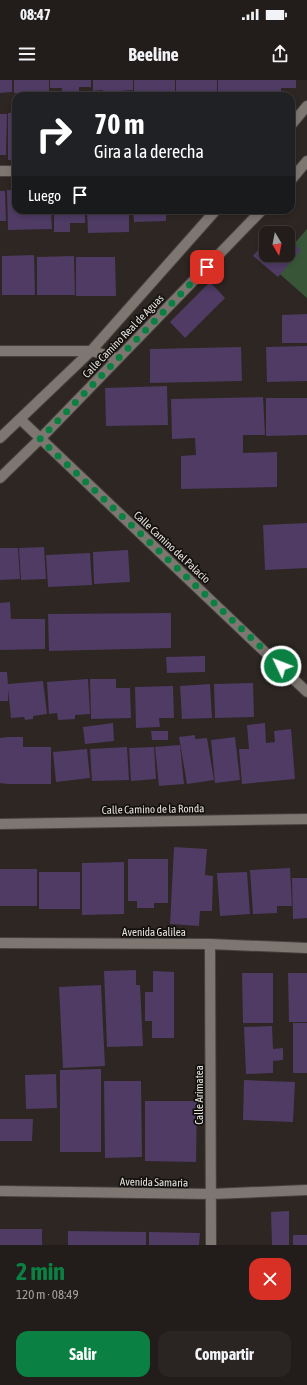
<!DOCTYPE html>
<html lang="es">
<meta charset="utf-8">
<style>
:root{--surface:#221c1a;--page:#2a2523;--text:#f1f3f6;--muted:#a2a1a2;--line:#3f3a39;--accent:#0b8043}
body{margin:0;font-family:"Asap Condensed",sans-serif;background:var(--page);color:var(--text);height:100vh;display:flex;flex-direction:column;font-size:15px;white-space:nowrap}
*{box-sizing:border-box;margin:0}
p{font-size:13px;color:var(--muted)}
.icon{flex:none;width:22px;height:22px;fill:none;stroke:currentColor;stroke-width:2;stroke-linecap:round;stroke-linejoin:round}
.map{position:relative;height:1165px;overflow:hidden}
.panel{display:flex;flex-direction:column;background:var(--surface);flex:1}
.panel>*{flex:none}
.guide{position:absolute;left:12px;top:12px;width:283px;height:122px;border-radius:12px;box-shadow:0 2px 6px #0003,0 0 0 1px var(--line);background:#202124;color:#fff;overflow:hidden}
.needle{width:26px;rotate:170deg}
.fabs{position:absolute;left:259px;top:146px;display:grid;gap:8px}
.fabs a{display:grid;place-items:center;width:36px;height:36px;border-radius:8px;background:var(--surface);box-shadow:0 2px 6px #0003,0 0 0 1px var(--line);font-size:20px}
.pin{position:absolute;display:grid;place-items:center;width:34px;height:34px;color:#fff;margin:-17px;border-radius:8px;box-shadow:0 2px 6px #0006}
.me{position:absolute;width:44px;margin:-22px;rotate:313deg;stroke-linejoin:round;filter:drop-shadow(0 0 3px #0008)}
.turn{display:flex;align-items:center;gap:14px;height:84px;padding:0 16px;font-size:18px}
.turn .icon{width:52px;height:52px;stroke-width:2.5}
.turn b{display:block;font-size:28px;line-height:34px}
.then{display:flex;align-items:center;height:38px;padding:0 16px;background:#0003;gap:8px;font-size:15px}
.round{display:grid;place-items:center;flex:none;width:42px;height:42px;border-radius:12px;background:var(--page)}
.summary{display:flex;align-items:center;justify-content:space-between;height:68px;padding:0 16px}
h1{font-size:24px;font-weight:700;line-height:30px;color:var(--accent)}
.primary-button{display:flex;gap:8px;margin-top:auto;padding:8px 16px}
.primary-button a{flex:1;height:46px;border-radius:12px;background:var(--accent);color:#fff;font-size:16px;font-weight:700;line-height:46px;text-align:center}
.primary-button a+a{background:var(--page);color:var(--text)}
.status{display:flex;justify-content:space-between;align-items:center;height:28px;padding:0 20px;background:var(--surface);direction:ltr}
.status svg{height:11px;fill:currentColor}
header{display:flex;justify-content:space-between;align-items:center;height:52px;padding:0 16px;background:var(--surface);font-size:18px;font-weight:700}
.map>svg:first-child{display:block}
.green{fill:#385637}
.building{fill:#4f3b64}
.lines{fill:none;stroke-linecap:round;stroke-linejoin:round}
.minor-casing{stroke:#47423f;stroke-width:12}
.minor{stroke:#7e7671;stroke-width:10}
.route{stroke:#0b8043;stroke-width:7;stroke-dasharray:0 12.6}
.labels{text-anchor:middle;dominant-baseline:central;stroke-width:3.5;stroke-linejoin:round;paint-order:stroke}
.street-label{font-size:11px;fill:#e6e2df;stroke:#13100e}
</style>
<div class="status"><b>08:47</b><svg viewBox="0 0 49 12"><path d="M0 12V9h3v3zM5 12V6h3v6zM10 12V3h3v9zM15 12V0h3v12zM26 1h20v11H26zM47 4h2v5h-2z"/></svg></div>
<header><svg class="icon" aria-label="menu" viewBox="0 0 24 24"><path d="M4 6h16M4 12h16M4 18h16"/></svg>Beeline<svg class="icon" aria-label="share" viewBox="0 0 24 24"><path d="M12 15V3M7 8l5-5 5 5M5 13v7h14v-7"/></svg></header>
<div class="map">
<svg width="307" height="1165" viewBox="0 0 307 1165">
<rect width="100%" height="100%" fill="#2d2622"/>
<!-- green -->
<path class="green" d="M 307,149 L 307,218 L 273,188 L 288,175 L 288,171 Z"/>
<!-- building -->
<path class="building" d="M 0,0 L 12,0 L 12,12 L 0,13 Z
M 14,0 L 49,0 L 49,13 L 14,13 Z
M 50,0 L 91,0 L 91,7 L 79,7 L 79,13 L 62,13 L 62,8 L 50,8 Z
M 93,0 L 133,0 L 133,10 L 120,11 L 120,16 L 103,16 L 103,10 L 93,11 Z
M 134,0 L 175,0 L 175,12 L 134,13 Z
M 176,0 L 217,0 L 217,12 L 176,13 Z
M 218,0 L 296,0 L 296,8 L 281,8 L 281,14 L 258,14 L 258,12 L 218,13 Z
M 8,33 L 16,33 L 16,80 L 8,80 Z
M 0,34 L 7,34 L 6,75 L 0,75 Z
M 7,110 L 16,110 L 16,130 L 51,130 L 52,149 L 8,150 Z
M 0,111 L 5,111 L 6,141 L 0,141 Z
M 54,130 L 85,130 L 85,143 L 70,143 L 70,152 L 54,152 Z
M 87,130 L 129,130 L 129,152 L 88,153 Z
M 133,130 L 166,130 L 166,141 L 134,142 Z
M 288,159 L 301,170 L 278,197 L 253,176 L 266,161 L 266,175 L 288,175 Z
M 34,175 L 35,215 L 2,215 L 2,176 Z
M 74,176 L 75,215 L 37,215 L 37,177 Z
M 76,177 L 115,177 L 116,216 L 76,216 Z
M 210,202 L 225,218 L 185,258 L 170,242 Z
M 307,234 L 307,263 L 282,263 L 282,235 Z
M 307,266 L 307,301 L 267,302 L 266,267 Z
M 241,267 L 242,301 L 150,303 L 150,269 Z
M 167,306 L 168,345 L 106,346 L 105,308 Z
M 263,317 L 265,355 L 243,355 L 243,373 L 277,372 L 277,407 L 181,409 L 181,376 L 196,375 L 195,358 L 172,359 L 171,319 Z
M 266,318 L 307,318 L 307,355 L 266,356 Z
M 307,443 L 307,488 L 265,490 L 263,445 Z
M 44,467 L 46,499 L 21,500 L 19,468 Z
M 0,468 L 18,468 L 20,499 L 0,500 Z
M 128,470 L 130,502 L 94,504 L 93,472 Z
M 90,473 L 92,505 L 48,507 L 46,475 Z
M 10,522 L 11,539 L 45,539 L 45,569 L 0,570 L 0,523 Z
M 171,533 L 171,568 L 49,571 L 48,534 Z
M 205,576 L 205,592 L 167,593 L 166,577 Z
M 0,592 L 7,592 L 8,604 L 43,601 L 47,634 L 33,636 L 33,639 L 25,640 L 24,637 L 11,638 L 8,609 L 8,621 L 0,621 Z
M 88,599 L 90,634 L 75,635 L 75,639 L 58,640 L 57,633 L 49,634 L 47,602 Z
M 90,599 L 116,599 L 116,608 L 130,608 L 131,638 L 91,639 Z
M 253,603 L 254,637 L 215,638 L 214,604 Z
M 210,604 L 212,638 L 182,639 L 180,606 Z
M 173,606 L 174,638 L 159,638 L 160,647 L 136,648 L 135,607 Z
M 113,643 L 114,661 L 85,664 L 83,647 Z
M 265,643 L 266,663 L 275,662 L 274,651 L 291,649 L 295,699 L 242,704 L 239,669 L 249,669 L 247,645 Z
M 151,651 L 168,651 L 168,660 L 152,660 Z
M 195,655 L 195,659 L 207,658 L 214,700 L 187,704 L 179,657 Z
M 7,657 L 23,657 L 23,667 L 51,667 L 51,704 L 8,704 L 0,703 L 0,658 Z
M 235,657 L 240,700 L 215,703 L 211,660 Z
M 180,665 L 184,704 L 159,706 L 155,667 Z
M 127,667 L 129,700 L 92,701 L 90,669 Z
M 154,667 L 156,699 L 131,701 L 129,668 Z
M 87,669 L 90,698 L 56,702 L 53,672 Z
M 174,767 L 207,769 L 205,795 L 213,796 L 212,831 L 200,831 L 199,846 L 170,844 Z
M 128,779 L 168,779 L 168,823 L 154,823 L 154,828 L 137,828 L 137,821 L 128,821 Z
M 124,782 L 124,834 L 82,835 L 82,783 Z
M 290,788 L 292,826 L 277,826 L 277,833 L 253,834 L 250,790 Z
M 0,789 L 37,789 L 37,826 L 0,826 Z
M 39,792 L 80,792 L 80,829 L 39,829 Z
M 247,792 L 250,834 L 220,836 L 217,793 Z
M 292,798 L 307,798 L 307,838 L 293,839 Z
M 136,890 L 136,905 L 140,905 L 143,966 L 107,967 L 104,891 Z
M 153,891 L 174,892 L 174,958 L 152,958 L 152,941 L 145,941 L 145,912 L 153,912 Z
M 242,893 L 273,893 L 273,943 L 243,943 Z
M 288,893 L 307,893 L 307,942 L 289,942 Z
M 101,905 L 105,986 L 63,988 L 59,907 Z
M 293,943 L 307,943 L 307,993 L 293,993 Z
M 272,946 L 273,969 L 283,968 L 283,980 L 273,981 L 273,993 L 246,994 L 244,947 Z
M 101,989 L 101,1072 L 60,1072 L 60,990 Z
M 56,994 L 57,1028 L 26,1029 L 25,995 Z
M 244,1000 L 295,1002 L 293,1042 L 243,1040 Z
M 104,1001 L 141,1001 L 142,1077 L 105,1078 Z
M 145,1021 L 197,1021 L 196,1082 L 145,1081 Z
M 0,1039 L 33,1039 L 32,1061 L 0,1061 Z
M 289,1131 L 289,1165 L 272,1165 L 271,1132 Z
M 0,1149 L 42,1149 L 42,1165 L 0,1165 Z
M 68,1151 L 146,1152 L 146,1165 L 68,1165 Z
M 149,1152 L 200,1153 L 199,1165 L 149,1165 Z
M 293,1155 L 307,1155 L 307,1165 L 293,1165 Z"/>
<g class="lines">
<!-- minor casing -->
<g class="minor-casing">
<path id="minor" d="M 291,45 L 307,26
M 0,91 L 16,91
M 291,100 L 307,81
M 0,271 L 91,271 L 118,278
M 20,339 L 307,612
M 0,358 L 91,271 L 216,130
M 0,398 L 40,359 L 262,130
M 0,744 L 307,739
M 0,863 L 210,864 L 307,868
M 210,864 L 211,1165
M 0,1111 L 211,1114 L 307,1110"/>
</g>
<!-- minor -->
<use href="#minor" class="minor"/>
</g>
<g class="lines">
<!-- route -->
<path class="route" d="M 207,187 L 40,359 L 281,586"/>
</g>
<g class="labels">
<!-- street labels -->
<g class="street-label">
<text transform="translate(123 256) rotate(-46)">Calle Camino Real de Aguas</text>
<text transform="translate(172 467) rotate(43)">Calle Camino del Palacio</text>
<text transform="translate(153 729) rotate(-1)">Calle Camino de la Ronda</text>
<text x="154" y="852">Avenida Galilea</text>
<text transform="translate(199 1015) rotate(-90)">Calle Arimatea</text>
<text transform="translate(154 1102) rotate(1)">Avenida Samaria</text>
</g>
</g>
</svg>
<div class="fabs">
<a><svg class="needle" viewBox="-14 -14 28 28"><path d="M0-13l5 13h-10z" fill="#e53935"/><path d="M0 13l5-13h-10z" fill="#a2a1a2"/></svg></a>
</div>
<div class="pin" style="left:207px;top:187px;background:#d93025"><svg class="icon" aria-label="arrive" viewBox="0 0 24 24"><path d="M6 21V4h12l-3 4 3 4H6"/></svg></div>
<svg class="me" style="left:281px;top:586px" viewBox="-20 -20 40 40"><circle r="17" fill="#0b8043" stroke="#fff" stroke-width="3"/><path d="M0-11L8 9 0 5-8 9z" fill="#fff"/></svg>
<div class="guide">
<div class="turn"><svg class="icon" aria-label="right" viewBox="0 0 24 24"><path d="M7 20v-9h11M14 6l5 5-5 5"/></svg><div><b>70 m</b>Gira a la derecha</div></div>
<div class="then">Luego<svg class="icon" aria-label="arrive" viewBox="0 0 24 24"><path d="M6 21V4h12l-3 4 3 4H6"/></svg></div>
</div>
</div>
<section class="panel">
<div class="summary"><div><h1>2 min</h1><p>120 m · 08:49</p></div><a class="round" style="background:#d93025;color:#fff"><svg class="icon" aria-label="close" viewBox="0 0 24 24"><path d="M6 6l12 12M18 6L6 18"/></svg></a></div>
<div class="primary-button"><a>Salir</a><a>Compartir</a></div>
</section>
